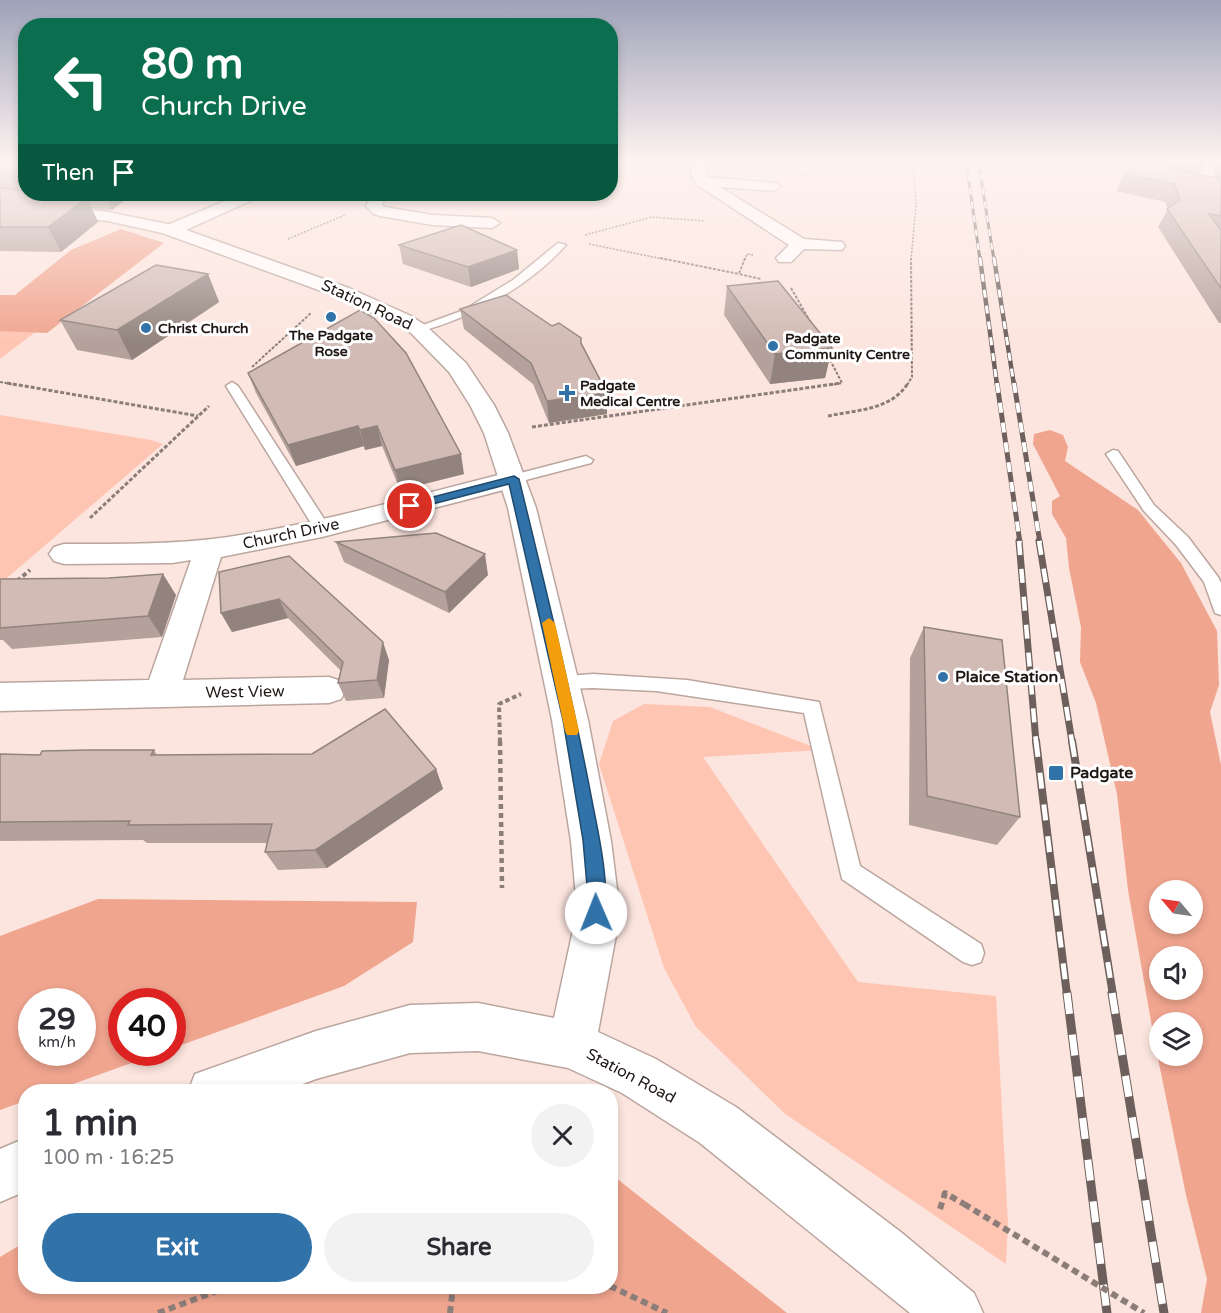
<!DOCTYPE html>
<meta charset="utf-8">
<style>
:root{--surface:#fff;--page:#f2f2f3;--text:#2b2b33;--muted:#7c7c81;--accent:#3172a8}
body{margin:0;font-family:"Varela Round",sans-serif;background:var(--page);color:var(--text);height:100vh;display:flex;flex-direction:column;font-size:22px;white-space:nowrap}
*{box-sizing:border-box;margin:0}
p{font-size:20px;color:var(--muted)}
.icon{flex:none;width:33px;height:33px;fill:none;stroke:currentColor;stroke-width:2;stroke-linecap:round;stroke-linejoin:round}
.map{position:relative;flex:1;overflow:hidden}
.details{position:absolute;left:18px;top:1084px;width:600px;height:210px;display:flex;flex-direction:column;background:var(--surface);border-radius:24px;box-shadow:0 3px 9px #0003}
.details>*{flex:none}
.hud{position:absolute;left:18px;top:18px;width:600px;height:183px;border-radius:24px;box-shadow:0 3px 9px #0003;background:#0b6e4f;color:#fff;overflow:hidden}
.needle{width:39px;rotate:299deg}
.fabs{position:absolute;left:1149px;top:880px;display:grid;gap:12px}
.fabs a{display:grid;place-items:center;width:54px;height:54px;border-radius:50%;background:var(--surface);box-shadow:0 3px 9px #0003;font-size:30px}
.speed{position:absolute;left:18px;top:988px;display:flex;gap:12px;font-size:30px;font-weight:700;text-align:center}
.speed>*{display:grid;place-content:center;width:78px;height:78px;border-radius:50%;background:var(--surface);box-shadow:0 3px 9px #0003;line-height:1}
.speed small{font-size:15px;font-weight:400}
.speed .limit{border:9px solid #d22;background:#fff;color:#111}
.pin{position:absolute;display:grid;place-items:center;width:51px;height:51px;color:#fff;margin:-26px;border:3px solid #fff;border-radius:50%;box-shadow:0 2px 6px #0007}
.me{position:absolute;width:66px;margin:-33px;rotate:359deg;stroke-linejoin:round;filter:drop-shadow(0 0 4px #0008)}
.turn{display:flex;align-items:center;gap:21px;height:126px;padding:0 24px;font-size:27px}
.turn .icon{width:78px;height:78px;stroke-width:2.5}
.turn b{display:block;font-size:42px;line-height:51px}
.then{display:flex;align-items:center;height:57px;padding:0 24px;background:#0003;gap:12px;font-size:22px}
.round{display:grid;place-items:center;flex:none;width:63px;height:63px;border-radius:32px;background:var(--page)}
.head{display:flex;align-items:center;justify-content:space-between;height:102px;padding:0 24px}
h1{font-size:36px;font-weight:800;line-height:45px}
.button{display:flex;gap:12px;margin-top:auto;padding:12px 24px}
.button a{flex:1;height:69px;border-radius:36px;background:var(--accent);color:#fff;font-size:24px;font-weight:800;line-height:69px;text-align:center}
.button a+a{background:var(--page);color:var(--text)}
.map>svg:first-child{display:block}
.green{fill:#ffc5b3}
.forest{fill:#f0a58f;fill-rule:evenodd}
.lines{fill:none;stroke-linecap:round;stroke-linejoin:round}
.service-casing{stroke:#bba69f;stroke-width:3}
.minor-casing{stroke:#bba69f;stroke-width:3}
.tertiary-casing{stroke:#bba69f;stroke-width:3}
.path-far5{stroke:#8c7d79;stroke-width:1.5;stroke-dasharray:2 1.5;stroke-linecap:butt}
.path-far4{stroke:#8c7d79;stroke-width:2;stroke-dasharray:3 1.5;stroke-linecap:butt}
.path-far3{stroke:#8c7d79;stroke-width:3;stroke-dasharray:4 2;stroke-linecap:butt}
.path-far2{stroke:#8c7d79;stroke-width:4;stroke-dasharray:4.5 3;stroke-linecap:butt}
.path-far1{stroke:#8c7d79;stroke-width:4.5;stroke-dasharray:5 4;stroke-linecap:butt}
.path{stroke:#8c7d79;stroke-width:6;stroke-dasharray:7 4.5;stroke-linecap:butt}
.service{fill:#fff;fill-rule:evenodd}
.minor{fill:#fff;fill-rule:evenodd}
.tertiary{fill:#fff;fill-rule:evenodd}
.rail-far5-casing{stroke:#6d605c;stroke-width:3}
.rail-far4-casing{stroke:#6d605c;stroke-width:4.5}
.rail-far3-casing{stroke:#6d605c;stroke-width:5}
.rail-far2-casing{stroke:#6d605c;stroke-width:7}
.rail-far1-casing{stroke:#6d605c;stroke-width:8}
.rail-casing{stroke:#6d605c;stroke-width:9}
.rail-far5{stroke:#fff;stroke-width:2;stroke-dasharray:7;stroke-linecap:butt}
.rail-far4{stroke:#fff;stroke-width:3;stroke-dasharray:8;stroke-linecap:butt}
.rail-far3{stroke:#fff;stroke-width:4;stroke-dasharray:10;stroke-linecap:butt}
.rail-far2{stroke:#fff;stroke-width:4.5;stroke-dasharray:14;stroke-linecap:butt}
.rail-far1{stroke:#fff;stroke-width:5;stroke-dasharray:16;stroke-linecap:butt}
.rail{stroke:#fff;stroke-width:7;stroke-dasharray:21;stroke-linecap:butt}
.path-bridge{stroke:#8c7d79;stroke-width:6;stroke-dasharray:7 4.5;stroke-linecap:butt}
.wall{fill:#b4a19b}
.shaded-wall{fill:#92837e}
.building{fill:#d1bbb4;stroke:#92837e;stroke-width:1.5}
.route{fill:#3172a8;stroke:#204a6d;stroke-width:1.5}
.slow{fill:#f59e0b}
.poi-dot{fill:#3172a8;stroke:#fff;stroke-width:2}
.labels{text-anchor:middle;dominant-baseline:central;stroke-width:6;stroke-linejoin:round;paint-order:stroke}
.far-poi-label{font-size:14px;font-weight:bold;fill:#1f1715;stroke:#fff;text-anchor:start}
.street-label{font-size:16px;fill:#1f1715;stroke:#fff}
.poi-label{font-size:16px;font-weight:bold;fill:#1f1715;stroke:#fff;text-anchor:start}
</style>
<div class="map">
<svg width="1221" height="1313" viewBox="0 0 1221 1313">
<rect width="100%" height="100%" fill="#fce5de"/>
<!-- green -->
<path class="green" d="M 0,327 L 38,330 L 0,359 Z
M 0,415 L 151,440 L 163,444 L 0,584 Z
M 644,704 L 710,707 L 821,750 L 703,757 L 858,982 L 996,996 L 1008,1224 L 1006,1264 L 784,1113 L 696,1027 L 664,968 L 599,764 L 613,721 Z"/>
<!-- forest -->
<path class="forest" d="M 121,229 L 164,243 L 47,333 L 0,331 L 0,295 L 15,295 L 71,250 Z
M 1050,430 L 1063,435 L 1068,447 L 1065,461 L 1138,510 L 1181,563 L 1217,631 L 1219,685 L 1210,712 L 1221,765 L 1221,1313 L 1201,1313 L 1207,1279 L 1186,1195 L 1155,1044 L 1128,890 L 1117,794 L 1096,703 L 1080,662 L 1081,627 L 1069,568 L 1066,538 L 1052,514 L 1052,501 L 1060,496 L 1033,444 L 1034,434 ZM 1160,891 L 1192,891 L 1192,924 L 1160,924 ZM 1160,957 L 1192,957 L 1192,990 L 1160,990 ZM 1160,1023 L 1192,1023 L 1192,1056 L 1160,1056 Z
M 98,899 L 417,902 L 413,942 L 344,986 L 173,1048 L 172,1002 L 122,1002 L 122,1053 L 159,1053 L 51,1092 L 26,1092 L 25,1101 L 0,1110 L 0,936 ZM 32,1002 L 82,1002 L 82,1053 L 32,1053 Z
M 611,1174 L 787,1313 L 0,1313 L 0,1257 L 25,1242 L 26,1287 L 610,1287 Z"/>
<g class="lines">
<!-- service casing -->
<g class="service-casing">
<path id="service" d="M 558,243 L 566,245 C 528,287 472,318 418,332 L 412,329 L 464,310 L 513,280 Z
M 232,382 L 238,386 L 330,528 L 327,531 L 322,533 L 314,528 L 226,386 Z
M 1113,450 L 1118,451 L 1154,505 L 1188,537 L 1218,577 L 1221,583 L 1221,615 L 1215,613 L 1204,582 L 1176,545 L 1144,511 L 1106,454 Z
M 586,456 L 593,460 L 591,463 L 514,483 L 507,479 L 509,476 Z
M 593,674 L 687,680 L 819,702 L 860,866 L 981,944 L 984,953 L 981,962 L 972,965 L 963,962 L 842,879 L 804,713 L 656,691 L 593,688 L 562,689 L 555,687 L 553,682 L 555,677 Z"/>
</g>
<!-- minor casing -->
<g class="minor-casing">
<path id="minor" d="M 695,160 L 709,160 L 705,173 L 707,177 L 777,183 L 780,186 L 777,189 L 772,191 L 720,187 L 804,239 L 842,242 L 845,246 L 842,250 L 804,249 L 791,262 L 779,262 L 776,258 L 789,245 L 696,184 L 691,173 Z
M 1195,160 L 1209,160 L 1215,174 L 1214,183 L 1221,184 L 1221,194 L 1201,189 L 1198,186 L 1201,174 Z
M 373,194 L 387,194 L 382,205 L 385,207 L 433,215 L 492,218 L 500,223 L 492,228 L 433,225 L 380,216 L 374,214 L 366,206 Z
M 0,198 L 108,212 L 177,226 L 179,230 L 171,235 L 108,221 L 0,208 Z
M 514,471 L 523,473 L 527,479 L 523,485 L 322,537 L 221,557 L 183,680 L 329,677 L 341,681 L 346,690 L 341,699 L 329,703 L 0,711 L 0,683 L 149,680 L 191,560 L 172,563 L 64,564 L 54,561 L 49,554 L 54,547 L 64,544 C 125,544 186,545 247,534 C 337,519 425,493 514,471 Z"/>
</g>
<!-- tertiary casing -->
<g class="tertiary-casing">
<path id="tertiary" d="M 242,194 L 262,194 L 259,197 L 186,230 L 349,288 L 411,316 L 425,325 L 466,363 L 494,405 L 508,433 L 536,508 L 588,720 L 611,841 L 618,897 L 617,930 L 598,1032 L 656,1059 L 736,1107 L 902,1233 L 974,1293 L 983,1313 L 910,1313 L 700,1143 L 622,1093 L 568,1068 L 478,1051 L 410,1053 L 316,1079 L 281,1092 L 188,1092 L 195,1074 L 316,1031 L 410,1005 L 478,1003 L 554,1018 L 573,930 L 576,897 L 571,841 L 552,720 L 508,508 L 484,433 L 470,405 L 449,372 L 411,333 L 397,324 L 335,296 L 165,234 L 163,230 L 165,226 Z
M 26,1138 L 26,1191 L 0,1202 L 0,1149 Z"/>
</g>
<!-- path-far5 -->
<path class="path-far5" d="M 801,177 L 824,160
M 585,235 L 652,217 L 704,221
M 288,239 L 345,215
M 589,244 L 668,260
M 745,260 L 747,254 L 753,255
M 911,260 L 916,205 L 913,160"/>
<!-- path-far4 -->
<path class="path-far4" d="M 660,258 L 739,274
M 745,258 L 739,274 L 761,279
M 791,288 L 811,323
M 828,356 L 842,383 L 830,385
M 252,367 L 311,313
M 0,382 L 16,385
M 907,385 L 912,377 L 911,258"/>
<!-- path-far3 -->
<path class="path-far3" d="M 7,383 L 198,416
M 828,416 C 856,410 892,410 908,383
M 532,427 L 841,383
M 90,518 L 209,406"/>
<!-- path-far2 -->
<path class="path-far2" d="M 17,581 L 30,570
M 500,742 L 499,704 L 521,694"/>
<!-- path-far1 -->
<path class="path-far1" d="M 500,741 L 502,888"/>
<!-- path -->
<path class="path" d="M 940,1209 L 945,1193 L 964,1204
M 610,1286 L 667,1313
M 158,1313 L 228,1287
M 450,1313 L 453,1287"/>
<!-- service -->
<use href="#service" class="service"/>
<!-- minor -->
<use href="#minor" class="minor"/>
<!-- tertiary -->
<use href="#tertiary" class="tertiary"/>
<!-- rail-far5 casing -->
<g class="rail-far5-casing">
<path id="rail-far5" d="M 966,160 L 980,260
M 978,160 L 994,260"/>
</g>
<!-- rail-far4 casing -->
<g class="rail-far4-casing">
<path id="rail-far4" d="M 980,258 L 997,385
M 994,258 L 1014,385"/>
</g>
<!-- rail-far3 casing -->
<g class="rail-far3-casing">
<path id="rail-far3" d="M 997,383 L 1020,543
M 1014,383 L 1040,543"/>
</g>
<!-- rail-far2 casing -->
<g class="rail-far2-casing">
<path id="rail-far2" d="M 1019,541 L 1036,742
M 1039,541 L 1072,742"/>
</g>
<!-- rail-far1 casing -->
<g class="rail-far1-casing">
<path id="rail-far1" d="M 1036,741 L 1067,995
M 1072,741 L 1113,995"/>
</g>
<!-- rail casing -->
<g class="rail-casing">
<path id="rail" d="M 1067,993 L 1107,1313
M 1112,993 L 1164,1313"/>
</g>
<!-- rail-far5 -->
<use href="#rail-far5" class="rail-far5"/>
<!-- rail-far4 -->
<use href="#rail-far4" class="rail-far4"/>
<!-- rail-far3 -->
<use href="#rail-far3" class="rail-far3"/>
<!-- rail-far2 -->
<use href="#rail-far2" class="rail-far2"/>
<!-- rail-far1 -->
<use href="#rail-far1" class="rail-far1"/>
<!-- rail -->
<use href="#rail" class="rail"/>
<!-- path-bridge -->
<path class="path-bridge" d="M 964,1204 L 1144,1313"/>
</g>
<!-- wall -->
<path class="wall" d="M 0,160 L 26,160 L 26,194 L 133,194 L 112,210 L 91,208 L 98,222 L 61,252 L 0,251 Z
M 1132,160 L 1206,160 L 1200,174 L 1217,177 L 1217,173 L 1210,160 L 1221,160 L 1221,323 L 1219,323 L 1158,227 L 1168,209 L 1165,202 L 1116,191 L 1124,174 L 1135,165 Z
M 399,245 L 517,250 L 519,269 L 471,287 L 403,264 Z
M 208,274 L 219,302 L 132,360 L 77,350 L 60,320 Z
M 727,286 L 832,348 L 825,378 L 770,384 L 724,315 Z
M 460,309 L 552,326 L 581,343 L 607,414 L 549,423 L 533,384 L 464,329 Z
M 360,310 L 464,474 L 400,490 L 382,446 L 365,450 L 364,446 L 296,466 L 256,393 L 248,373 Z
M 336,542 L 488,575 L 449,613 L 344,562 Z
M 289,556 L 389,660 L 384,698 L 346,701 L 338,683 L 341,671 L 288,618 L 232,632 L 221,613 Z
M 0,579 L 176,595 L 162,637 L 12,649 L 3,640 L 0,640 Z
M 924,627 L 1020,817 L 997,845 L 909,825 L 910,658 Z
M 154,750 L 157,755 L 436,769 L 443,789 L 327,868 L 278,870 L 265,852 L 267,843 L 147,843 L 143,840 L 0,841 L 0,754 L 40,755 Z"/>
<!-- shaded-wall -->
<path class="shaded-wall" d="M 104,194 L 133,194 L 112,210 Z
M 87,198 L 98,222 L 61,252 L 48,227 Z
M 517,250 L 519,269 L 471,287 L 468,267 Z
M 208,274 L 219,302 L 132,360 L 117,330 Z
M 832,348 L 825,378 L 770,384 L 775,354 Z
M 607,393 L 607,414 L 549,423 L 547,401 Z
M 358,426 L 364,446 L 296,466 L 288,445 Z
M 377,426 L 382,446 L 365,450 L 360,430 Z
M 461,454 L 464,474 L 400,490 L 395,470 Z
M 485,554 L 488,575 L 449,613 L 445,592 Z
M 163,574 L 176,595 L 162,637 L 148,616 Z
M 279,599 L 288,618 L 232,632 L 221,613 Z
M 383,642 L 389,660 L 384,698 L 377,680 Z
M 436,769 L 443,789 L 327,868 L 315,850 Z"/>
<!-- building -->
<path class="building" d="M 0,160 L 26,160 L 26,178 L 0,174 Z
M 1141,160 L 1175,160 L 1170,165 L 1175,170 L 1221,178 L 1221,216 L 1209,214 L 1221,230 L 1221,288 L 1167,209 L 1180,200 L 1174,184 L 1124,174 Z
M 1177,160 L 1206,160 L 1206,162 Z
M 0,188 L 26,191 L 26,194 L 44,194 L 87,198 L 48,227 L 0,227 Z
M 461,225 L 517,250 L 468,267 L 399,245 Z
M 156,265 L 208,274 L 117,330 L 60,320 Z
M 778,281 L 832,348 L 775,354 L 727,286 Z
M 506,295 L 552,326 L 559,323 L 581,338 L 581,343 L 607,393 L 547,401 L 531,363 L 460,309 Z
M 360,310 L 374,318 L 406,353 L 461,454 L 395,470 L 377,426 L 360,430 L 358,426 L 288,445 L 248,373 Z
M 436,533 L 485,554 L 445,592 L 336,542 Z
M 289,556 L 383,642 L 377,680 L 338,683 L 343,662 L 279,599 L 221,613 L 219,572 Z
M 163,574 L 148,616 L 0,628 L 0,579 L 109,578 Z
M 924,627 L 1002,640 L 1020,817 L 927,796 Z
M 385,709 L 436,769 L 315,850 L 265,852 L 272,824 L 128,825 L 130,821 L 0,822 L 0,754 L 40,755 L 42,751 L 89,750 L 154,750 L 151,755 L 312,754 Z"/>
<!-- sky -->
<linearGradient id="sky" x2="0" y2="1"><stop stop-color="#9ea2b9"/><stop offset="0.47" stop-color="#fef3f0"/><stop offset="1" stop-color="#fef3f0" stop-opacity="0"/></linearGradient>
<rect width="1221" height="344" fill="url(#sky)"/>
<!-- route -->
<path class="route" d="M 514,476 L 519,479 C 546,589 573,699 594,811 C 599,836 612,897 602,919 L 596,922 L 590,919 L 587,913 L 588,897 L 583,840 L 563,720 L 509,484 L 410,510 L 404,506 L 406,504 Z"/>
<!-- slow -->
<path class="slow" d="M 549,618 L 555,623 L 579,731 L 577,735 L 567,735 L 565,731 L 542,623 Z"/>
<!-- markers -->
<g class="poi-dot">
<circle cx="331" cy="317" r="6"/>
<circle cx="146" cy="328" r="6"/>
<circle cx="773" cy="346" r="6"/>
<path d="M564 384h6v6h6v6h-6v6h-6v-6h-6v-6h6z"/>
<circle cx="943" cy="677" r="6"/>
<rect x="1048" y="765" width="16" height="16" rx="3"/>
</g>
<g class="labels">
<!-- far-poi labels -->
<g class="far-poi-label">
<text x="158" y="328">Christ Church</text>
<text x="331" y="335" text-anchor="middle">The Padgate<tspan x="331" dy="16">Rose</tspan></text>
<text x="785" y="338">Padgate<tspan x="785" dy="16">Community Centre</tspan></text>
<text x="580" y="385">Padgate<tspan x="580" dy="16">Medical Centre</tspan></text>
</g>
<!-- street labels -->
<g class="street-label">
<text transform="translate(367 305) rotate(25)">Station Road</text>
<text transform="translate(291 534) rotate(-12)">Church Drive</text>
<text transform="translate(245 692) rotate(-1)">West View</text>
<text transform="translate(631 1076) rotate(28)">Station Road</text>
</g>
<!-- poi labels -->
<g class="poi-label">
<text x="955" y="677">Plaice Station</text>
<text x="1070" y="773">Padgate</text>
</g>
</g>
</svg>
<div class="fabs">
<a><svg class="needle" viewBox="-14 -14 28 28"><path d="M0-13l5 13h-10z" fill="#e53935"/><path d="M0 13l5-13h-10z" fill="#7c7c81"/></svg></a>
<a><svg class="icon" aria-label="sound" viewBox="0 0 24 24"><path d="M4 9h4l5-4v14l-5-4H4zM17 9q2 3 0 6"/></svg></a>
<a><svg class="icon" aria-label="layers" viewBox="0 0 24 24"><path d="M12 4l9 5-9 5-9-5zM3 14l9 5 9-5"/></svg></a>
</div>
<div class="speed"><div>29<small>km/h</small></div><div class="limit">40</div></div>
<div class="pin" style="left:410px;top:506px;background:#d93025"><svg class="icon" aria-label="arrive" viewBox="0 0 24 24"><path d="M6 21V4h12l-3 4 3 4H6"/></svg></div>
<svg class="me" style="left:596px;top:913px" viewBox="-20 -20 40 40"><circle r="19" fill="#fff"/><path d="M0-13L10 11 0 6-10 11z" fill="#3172a8"/></svg>
<div class="hud">
<div class="turn"><svg class="icon" aria-label="left" viewBox="0 0 24 24"><path d="M17 20v-9H6M10 6l-5 5 5 5"/></svg><div><b>80 m</b>Church Drive</div></div>
<div class="then">Then<svg class="icon" aria-label="arrive" viewBox="0 0 24 24"><path d="M6 21V4h12l-3 4 3 4H6"/></svg></div>
</div>
<section class="details">
<div class="head"><div><h1>1 min</h1><p>100 m · 16:25</p></div><a class="round"><svg class="icon" aria-label="close" viewBox="0 0 24 24"><path d="M6 6l12 12M18 6L6 18"/></svg></a></div>
<div class="button"><a>Exit</a><a>Share</a></div>
</section>
</div>
